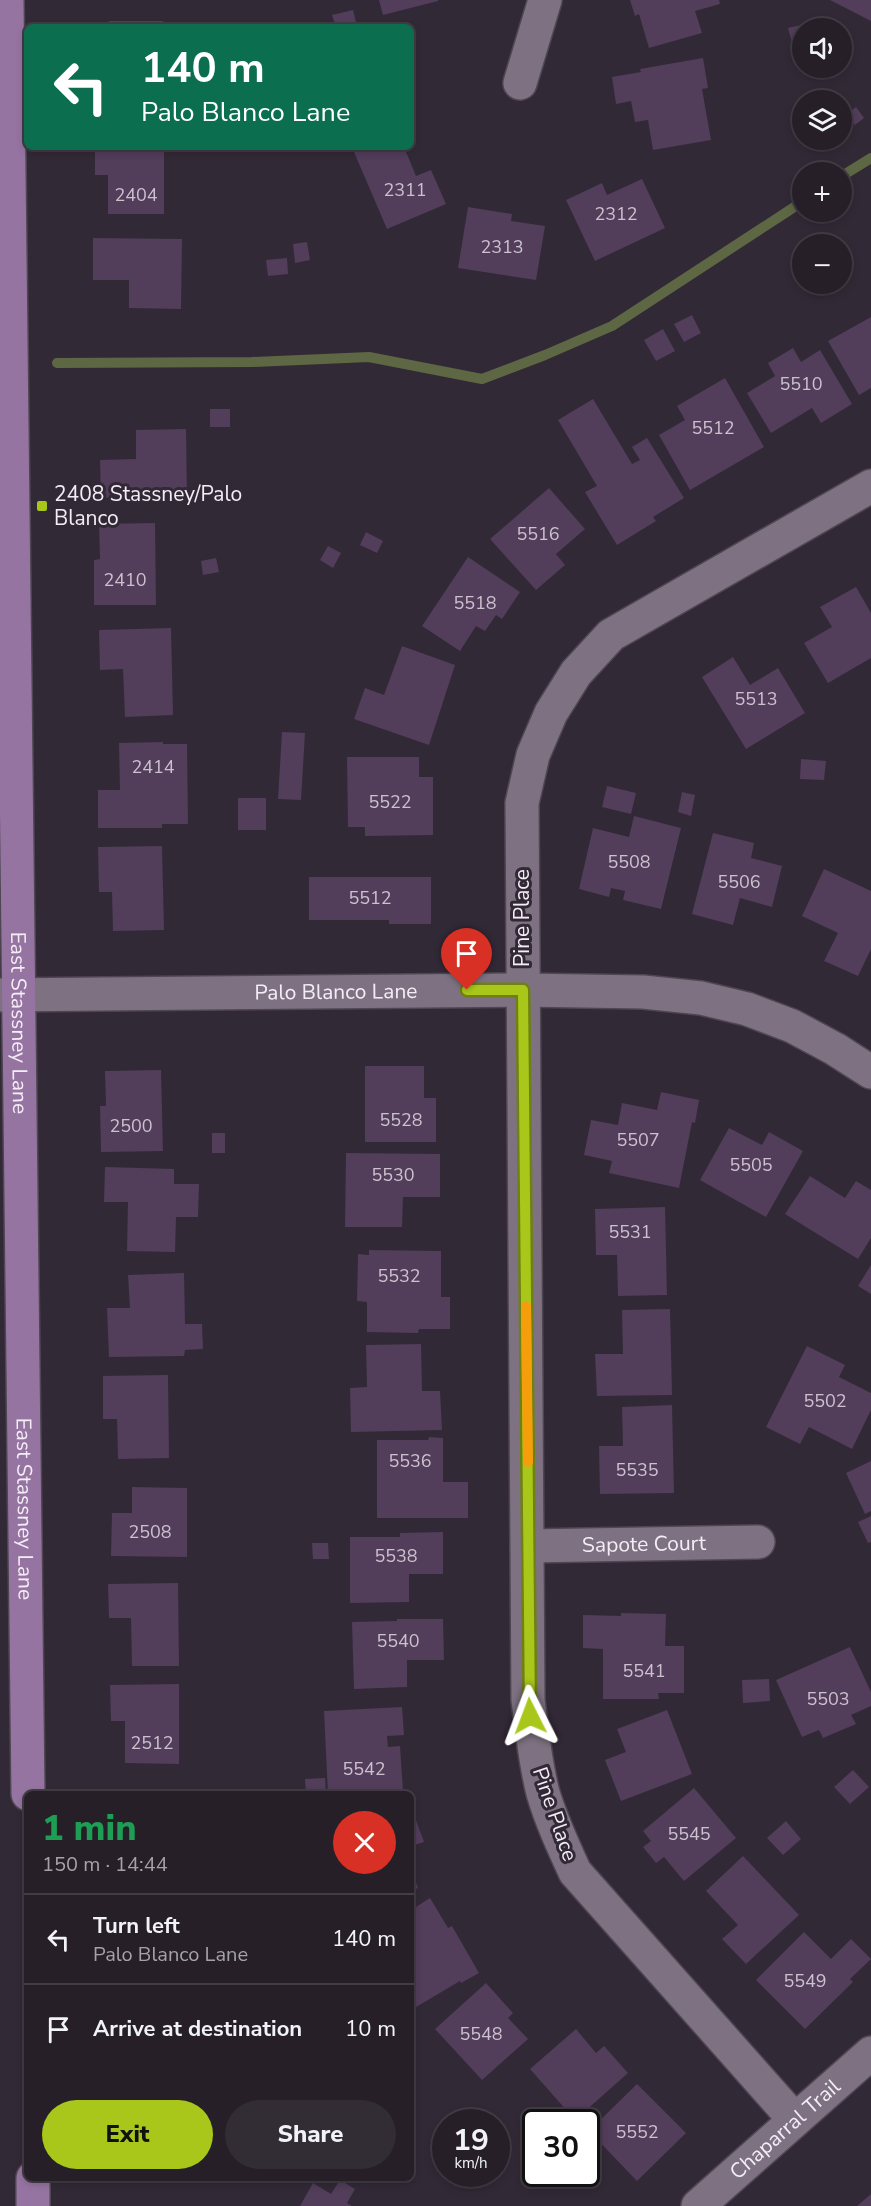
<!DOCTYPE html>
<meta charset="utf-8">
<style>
:root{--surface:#261f28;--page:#322c34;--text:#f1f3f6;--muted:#a4a2a8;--line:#423d45;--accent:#a9c71b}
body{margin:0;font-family:"Nunito Sans",sans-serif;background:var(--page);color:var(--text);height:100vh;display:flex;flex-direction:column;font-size:22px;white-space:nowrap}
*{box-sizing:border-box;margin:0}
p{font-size:20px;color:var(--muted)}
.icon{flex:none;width:33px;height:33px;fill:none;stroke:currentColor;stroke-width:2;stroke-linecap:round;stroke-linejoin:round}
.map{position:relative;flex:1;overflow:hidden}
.sheet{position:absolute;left:24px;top:1791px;width:390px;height:390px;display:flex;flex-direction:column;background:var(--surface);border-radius:9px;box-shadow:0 3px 9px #0003,0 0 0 2px var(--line)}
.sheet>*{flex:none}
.top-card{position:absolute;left:24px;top:24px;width:390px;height:126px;border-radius:9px;box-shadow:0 3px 9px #0003,0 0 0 2px var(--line);background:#0b6e4f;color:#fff;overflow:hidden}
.tools{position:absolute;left:792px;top:18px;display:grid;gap:12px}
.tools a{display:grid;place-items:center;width:60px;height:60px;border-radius:50%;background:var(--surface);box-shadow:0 3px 9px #0003,0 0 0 2px var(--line);font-size:30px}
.speed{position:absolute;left:432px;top:2109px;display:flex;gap:12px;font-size:30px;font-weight:700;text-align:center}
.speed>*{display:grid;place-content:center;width:78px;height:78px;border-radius:50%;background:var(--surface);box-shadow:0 3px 9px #0003,0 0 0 2px var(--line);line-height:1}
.speed small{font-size:15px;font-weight:400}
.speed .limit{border:3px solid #111;border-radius:9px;background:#fff;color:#111}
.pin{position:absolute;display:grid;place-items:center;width:51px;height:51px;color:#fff;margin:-62px -26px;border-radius:50% 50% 50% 0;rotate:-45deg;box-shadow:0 0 6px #0007}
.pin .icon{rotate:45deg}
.me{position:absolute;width:66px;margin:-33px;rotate:357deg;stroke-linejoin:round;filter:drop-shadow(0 0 4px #0008)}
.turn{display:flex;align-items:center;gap:21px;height:126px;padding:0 18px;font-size:27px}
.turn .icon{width:78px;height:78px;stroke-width:2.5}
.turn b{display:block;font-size:42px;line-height:51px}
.round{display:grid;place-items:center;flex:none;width:63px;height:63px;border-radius:32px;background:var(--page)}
.summary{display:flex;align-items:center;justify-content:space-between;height:102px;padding:0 18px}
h1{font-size:36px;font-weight:800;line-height:45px;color:#1e9e55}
.action{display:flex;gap:12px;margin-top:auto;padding:12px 18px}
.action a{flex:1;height:69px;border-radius:36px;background:var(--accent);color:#111;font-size:24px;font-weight:800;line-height:69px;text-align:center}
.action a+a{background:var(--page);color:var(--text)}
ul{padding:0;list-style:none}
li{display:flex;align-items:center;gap:18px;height:90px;padding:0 18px;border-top:2px solid var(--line)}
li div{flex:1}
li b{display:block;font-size:22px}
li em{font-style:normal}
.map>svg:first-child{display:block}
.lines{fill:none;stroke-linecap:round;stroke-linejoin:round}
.stream{stroke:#5e6744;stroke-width:10}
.building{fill:#523d5a}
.minor-casing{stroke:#4e4651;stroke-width:36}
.major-casing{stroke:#4e4651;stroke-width:36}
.minor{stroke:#7e7282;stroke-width:33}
.major{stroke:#9674a2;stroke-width:33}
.route-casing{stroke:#6e8112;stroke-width:15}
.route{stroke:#a9c71b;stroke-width:10}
.slow{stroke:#f59e0b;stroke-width:10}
.poi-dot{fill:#a9c71b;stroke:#322936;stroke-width:2}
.labels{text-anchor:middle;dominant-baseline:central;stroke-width:6;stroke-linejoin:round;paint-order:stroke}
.number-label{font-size:18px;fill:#ccc1cf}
.poi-label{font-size:21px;fill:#f4edf6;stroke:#322936;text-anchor:start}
.street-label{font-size:21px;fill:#f4edf6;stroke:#322936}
</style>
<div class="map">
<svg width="871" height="2206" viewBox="0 0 871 2206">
<rect width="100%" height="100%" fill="#322936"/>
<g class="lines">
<!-- stream -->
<path class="stream" d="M 842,176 L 871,158
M 57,363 L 252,362 L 369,357 L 482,379 L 545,355 L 612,326 L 802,202"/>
</g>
<!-- building -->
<path class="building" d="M 379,0 L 438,0 L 438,1 L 383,15 Z
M 630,0 L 719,0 L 720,4 L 695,11 L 702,33 L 649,48 L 639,14 L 635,16 Z
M 830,0 L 871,0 L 871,21 Z
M 353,10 L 357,26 L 336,27 L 332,15 Z
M 109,21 L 163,21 L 163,27 L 109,27 Z
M 809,23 L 811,28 L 802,28 L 802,63 L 798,64 L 788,28 Z
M 703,58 L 708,88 L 702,89 L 711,140 L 653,150 L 648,120 L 635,122 L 631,101 L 616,104 L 612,77 L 641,72 L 640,69 Z
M 856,107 L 864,118 L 855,125 L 847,114 Z
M 95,147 L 164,147 L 164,214 L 108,214 L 108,175 L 95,175 Z
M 367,147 L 404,147 L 416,176 L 431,170 L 446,204 L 387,229 L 354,152 Z
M 642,179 L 665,228 L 595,261 L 566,200 L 602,183 L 607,195 Z
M 468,207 L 512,214 L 511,221 L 545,226 L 536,280 L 458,268 Z
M 93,238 L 182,239 L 181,309 L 129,308 L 129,280 L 93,280 Z
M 307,242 L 310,260 L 295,263 L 293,244 Z
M 287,258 L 288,274 L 268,276 L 266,260 Z
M 692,315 L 701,333 L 684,342 L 674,324 Z
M 871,317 L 871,388 L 859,395 L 828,341 Z
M 663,329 L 675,351 L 656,361 L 644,340 Z
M 793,348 L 801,362 L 820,350 L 852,404 L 821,423 L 812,408 L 771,433 L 747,393 L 775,376 L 768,363 Z
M 725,378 L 764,447 L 690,490 L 659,435 L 685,420 L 677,406 Z
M 593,399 L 632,464 L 640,460 L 632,447 L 647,438 L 684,498 L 653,517 L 656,521 L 617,545 L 585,492 L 597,486 L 558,420 Z
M 210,409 L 230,409 L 230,427 L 210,427 Z
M 186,429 L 187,497 L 101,498 L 100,460 L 136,459 L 136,430 Z
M 549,488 L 585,529 L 556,554 L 565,565 L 536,590 L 490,539 Z
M 155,523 L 156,605 L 94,605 L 94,560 L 100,559 L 99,524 Z
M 366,532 L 383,541 L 377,553 L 360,545 Z
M 328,546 L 341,553 L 333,568 L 320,560 Z
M 468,557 L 520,592 L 502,619 L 496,615 L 485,631 L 476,626 L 460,651 L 422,626 Z
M 216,558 L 219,572 L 203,575 L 201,561 Z
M 856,587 L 871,613 L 871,658 L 828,683 L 804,643 L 832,627 L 820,607 Z
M 171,628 L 173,715 L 125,717 L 123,669 L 100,670 L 99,630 Z
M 402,646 L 455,665 L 429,745 L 354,719 L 365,688 L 384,695 Z
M 733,657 L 750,685 L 778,668 L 805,713 L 746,749 L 702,677 Z
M 282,732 L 305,733 L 301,800 L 278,799 Z
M 163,742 L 163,744 L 187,744 L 188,824 L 162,824 L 162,828 L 98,828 L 98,790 L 120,790 L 119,743 Z
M 347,757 L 419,757 L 419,777 L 433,777 L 433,835 L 365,836 L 365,827 L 348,827 Z
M 801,759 L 826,761 L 824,780 L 800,779 Z
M 607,786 L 636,793 L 631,814 L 602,807 Z
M 682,792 L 695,795 L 691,816 L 678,812 Z
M 238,798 L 266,798 L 266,830 L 238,830 Z
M 634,816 L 681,828 L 661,909 L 623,900 L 625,891 L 611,888 L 609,897 L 579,889 L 593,828 L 629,837 Z
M 713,833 L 754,843 L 751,858 L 782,866 L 772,907 L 740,898 L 733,925 L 692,914 Z
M 162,846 L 164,930 L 113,931 L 112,892 L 99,892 L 98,847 Z
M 824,869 L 871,891 L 871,949 L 858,976 L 824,961 L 838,933 L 802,916 Z
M 309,877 L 431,877 L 431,924 L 389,924 L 389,920 L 309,920 Z
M 365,1066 L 424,1066 L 424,1098 L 436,1098 L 436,1142 L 365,1142 Z
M 161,1070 L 163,1151 L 101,1152 L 100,1106 L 106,1106 L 105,1071 Z
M 661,1092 L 699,1100 L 695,1123 L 692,1122 L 679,1188 L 609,1173 L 612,1161 L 584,1155 L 591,1120 L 618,1125 L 622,1103 L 657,1110 Z
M 729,1128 L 762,1145 L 769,1132 L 803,1151 L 766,1217 L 700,1180 Z
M 212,1133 L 225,1133 L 225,1153 L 212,1153 Z
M 346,1153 L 440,1154 L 440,1197 L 403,1197 L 402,1227 L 345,1227 Z
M 105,1167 L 174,1169 L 174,1184 L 199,1184 L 198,1217 L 176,1217 L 175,1252 L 127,1251 L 128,1202 L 104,1202 Z
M 810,1176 L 845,1198 L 856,1181 L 871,1190 L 871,1238 L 858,1259 L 785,1214 Z
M 665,1207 L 667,1295 L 618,1296 L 617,1255 L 596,1255 L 595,1209 Z
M 369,1250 L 441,1251 L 441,1297 L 450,1297 L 450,1329 L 419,1329 L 418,1333 L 367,1332 L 367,1302 L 357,1301 L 358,1254 L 369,1255 Z
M 871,1265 L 871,1294 L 858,1286 Z
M 184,1273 L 185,1324 L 202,1324 L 203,1349 L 185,1350 L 184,1356 L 109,1357 L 107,1308 L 130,1308 L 128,1275 Z
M 670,1309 L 672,1395 L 597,1396 L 595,1354 L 623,1354 L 622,1310 Z
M 421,1344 L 422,1391 L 440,1391 L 442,1430 L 351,1432 L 350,1388 L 367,1387 L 366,1345 Z
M 807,1346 L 845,1365 L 839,1377 L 871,1393 L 871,1410 L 852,1449 L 809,1427 L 800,1444 L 766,1427 Z
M 168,1375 L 169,1458 L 118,1459 L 117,1419 L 103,1419 L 103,1376 Z
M 672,1405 L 674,1493 L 600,1494 L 599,1446 L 623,1446 L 622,1407 Z
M 429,1437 L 443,1438 L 443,1482 L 468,1482 L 468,1518 L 377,1518 L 377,1440 L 428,1440 Z
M 871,1461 L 871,1511 L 865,1514 L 846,1473 Z
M 132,1487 L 187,1488 L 187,1557 L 111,1556 L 112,1513 L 132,1513 Z
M 871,1516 L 871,1542 L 868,1543 L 858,1522 Z
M 443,1532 L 443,1574 L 409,1574 L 409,1602 L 350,1603 L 350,1537 L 400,1537 L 400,1533 Z
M 312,1543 L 328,1543 L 329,1559 L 313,1559 Z
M 178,1583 L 179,1666 L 132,1666 L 131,1618 L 109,1618 L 108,1584 Z
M 621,1613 L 666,1614 L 665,1646 L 684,1646 L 684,1693 L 658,1693 L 659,1699 L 603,1699 L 603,1649 L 583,1648 L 583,1615 L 621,1616 Z
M 397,1619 L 443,1619 L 444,1660 L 407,1660 L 407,1687 L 354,1689 L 352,1622 L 397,1621 Z
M 850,1647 L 871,1692 L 871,1706 L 851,1715 L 856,1724 L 823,1738 L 819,1730 L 802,1737 L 776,1680 Z
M 769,1679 L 770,1701 L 743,1703 L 742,1680 Z
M 179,1684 L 179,1764 L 125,1763 L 125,1721 L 111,1721 L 110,1685 Z
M 402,1707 L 404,1735 L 387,1736 L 388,1747 L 400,1746 L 403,1791 L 328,1794 L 324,1711 Z
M 667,1710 L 692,1774 L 621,1801 L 605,1760 L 626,1752 L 617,1729 Z
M 853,1770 L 869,1787 L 850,1804 L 834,1787 Z
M 325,1778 L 326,1794 L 306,1794 L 305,1779 Z
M 694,1788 L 736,1838 L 684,1881 L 664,1857 L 656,1863 L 643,1847 L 651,1841 L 643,1831 Z
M 173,1789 L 173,1794 L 123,1794 L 123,1791 Z
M 411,1807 L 424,1842 L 411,1846 Z
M 786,1821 L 801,1839 L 783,1855 L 767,1838 Z
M 743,1856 L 799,1915 L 746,1964 L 722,1939 L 738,1925 L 706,1891 Z
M 411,1869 L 418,1888 L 411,1891 Z
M 430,1898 L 448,1928 L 452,1926 L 479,1973 L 461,1983 L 460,1981 L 411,2010 L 411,1910 Z
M 804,1932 L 831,1959 L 851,1939 L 871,1959 L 850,1979 L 853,1982 L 805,2029 L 756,1980 Z
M 486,1983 L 513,2013 L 508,2018 L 528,2039 L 482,2080 L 435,2029 Z
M 576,2029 L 596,2053 L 604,2046 L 628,2073 L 575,2120 L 530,2069 Z
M 637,2084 L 686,2133 L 637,2181 L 589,2131 Z
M 340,2180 L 355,2189 L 347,2203 L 352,2206 L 300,2206 L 313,2183 L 331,2194 Z
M 871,2194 L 871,2206 L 857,2206 Z"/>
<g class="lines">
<!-- minor casing -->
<g class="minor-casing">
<g id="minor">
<path d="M 520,83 L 545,0"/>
<path id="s1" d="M 0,995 L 523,990 L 643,992 L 701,998 L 747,1009 L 792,1026 L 835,1049 L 871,1072"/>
<path id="s2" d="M 528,1546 L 758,1542"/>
<path d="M 795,2120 L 575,1872 C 563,1846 551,1820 543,1793 C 535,1762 532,1731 528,1700 L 522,803 L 533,755 L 551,713 L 576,673 L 611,635 L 871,486"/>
<path id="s3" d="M 698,2206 L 871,2053"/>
</g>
</g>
<!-- major casing -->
<g class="major-casing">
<g id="major">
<path id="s4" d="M 7,0 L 28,1794"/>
<path d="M 33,2178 L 33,2206"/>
</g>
</g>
<!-- minor -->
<use href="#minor" class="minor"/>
<!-- major -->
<use href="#major" class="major"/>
</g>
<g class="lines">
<!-- route casing -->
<g class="route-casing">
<path id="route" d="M 467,990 L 523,990 L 530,1716"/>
</g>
<!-- route -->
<use href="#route" class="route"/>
<!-- slow -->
<path class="slow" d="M 526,1306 L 528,1462"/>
</g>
<!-- markers -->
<rect class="poi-dot" x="36" y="500" width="12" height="12" rx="3"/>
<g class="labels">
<!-- number labels -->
<g class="number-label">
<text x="405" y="190">2311</text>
<text x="136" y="195">2404</text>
<text x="616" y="214">2312</text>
<text x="502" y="247">2313</text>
<text x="801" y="384">5510</text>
<text x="713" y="428">5512</text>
<text x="538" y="534">5516</text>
<text x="125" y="580">2410</text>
<text x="475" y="603">5518</text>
<text x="756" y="699">5513</text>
<text x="153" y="767">2414</text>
<text x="390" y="802">5522</text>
<text x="629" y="862">5508</text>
<text x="739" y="882">5506</text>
<text x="370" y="898">5512</text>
<text x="401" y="1120">5528</text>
<text x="131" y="1126">2500</text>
<text x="638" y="1140">5507</text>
<text x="751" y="1165">5505</text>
<text x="393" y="1175">5530</text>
<text x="630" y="1232">5531</text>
<text x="399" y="1276">5532</text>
<text x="825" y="1401">5502</text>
<text x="410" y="1461">5536</text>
<text x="637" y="1470">5535</text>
<text x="150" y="1532">2508</text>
<text x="396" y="1556">5538</text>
<text x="398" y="1641">5540</text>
<text x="644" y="1671">5541</text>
<text x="828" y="1699">5503</text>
<text x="152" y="1743">2512</text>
<text x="364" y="1769">5542</text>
<text x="689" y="1834">5545</text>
<text x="805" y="1981">5549</text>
<text x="481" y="2034">5548</text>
<text x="637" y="2132">5552</text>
</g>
<!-- poi labels -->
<g class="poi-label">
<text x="54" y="494">2408 Stassney/Palo<tspan x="54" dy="24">Blanco</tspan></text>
</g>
<!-- street labels -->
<g class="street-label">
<text transform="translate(522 918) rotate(-90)">Pine Place</text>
<text stroke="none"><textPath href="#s1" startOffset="336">Palo Blanco Lane</textPath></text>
<text stroke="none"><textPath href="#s4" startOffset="1023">East Stassney Lane</textPath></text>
<text stroke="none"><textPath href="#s4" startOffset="1509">East Stassney Lane</textPath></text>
<text stroke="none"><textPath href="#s2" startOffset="116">Sapote Court</textPath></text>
<text transform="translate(555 1814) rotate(71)">Pine Place</text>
<text stroke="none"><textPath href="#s3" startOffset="116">Chaparral Trail</textPath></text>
</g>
</g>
</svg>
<div class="tools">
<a><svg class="icon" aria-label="sound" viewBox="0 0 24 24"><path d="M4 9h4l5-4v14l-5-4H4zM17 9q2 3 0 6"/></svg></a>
<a><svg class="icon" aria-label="layers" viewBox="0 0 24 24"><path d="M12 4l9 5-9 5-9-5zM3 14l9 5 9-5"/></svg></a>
<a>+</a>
<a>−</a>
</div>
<div class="speed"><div>19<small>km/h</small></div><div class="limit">30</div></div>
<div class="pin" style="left:467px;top:990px;background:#d93025"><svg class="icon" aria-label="arrive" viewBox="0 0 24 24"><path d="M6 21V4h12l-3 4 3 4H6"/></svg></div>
<svg class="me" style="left:530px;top:1716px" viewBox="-20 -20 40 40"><path d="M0-17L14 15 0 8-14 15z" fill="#a9c71b" stroke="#fff" stroke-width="4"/></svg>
<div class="top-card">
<div class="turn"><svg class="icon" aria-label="left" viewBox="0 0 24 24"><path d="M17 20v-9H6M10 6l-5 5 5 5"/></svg><div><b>140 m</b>Palo Blanco Lane</div></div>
</div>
<section class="sheet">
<div class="summary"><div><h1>1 min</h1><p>150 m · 14:44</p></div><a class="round" style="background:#d93025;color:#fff"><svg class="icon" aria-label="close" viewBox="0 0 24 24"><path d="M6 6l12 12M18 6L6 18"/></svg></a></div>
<ul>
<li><svg class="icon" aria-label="left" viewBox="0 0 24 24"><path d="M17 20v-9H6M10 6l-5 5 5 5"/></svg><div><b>Turn left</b><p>Palo Blanco Lane</p></div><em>140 m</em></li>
<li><svg class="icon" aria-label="arrive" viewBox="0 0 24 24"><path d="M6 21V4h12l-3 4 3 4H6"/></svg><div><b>Arrive at destination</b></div><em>10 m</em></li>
</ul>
<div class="action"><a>Exit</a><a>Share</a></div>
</section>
</div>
